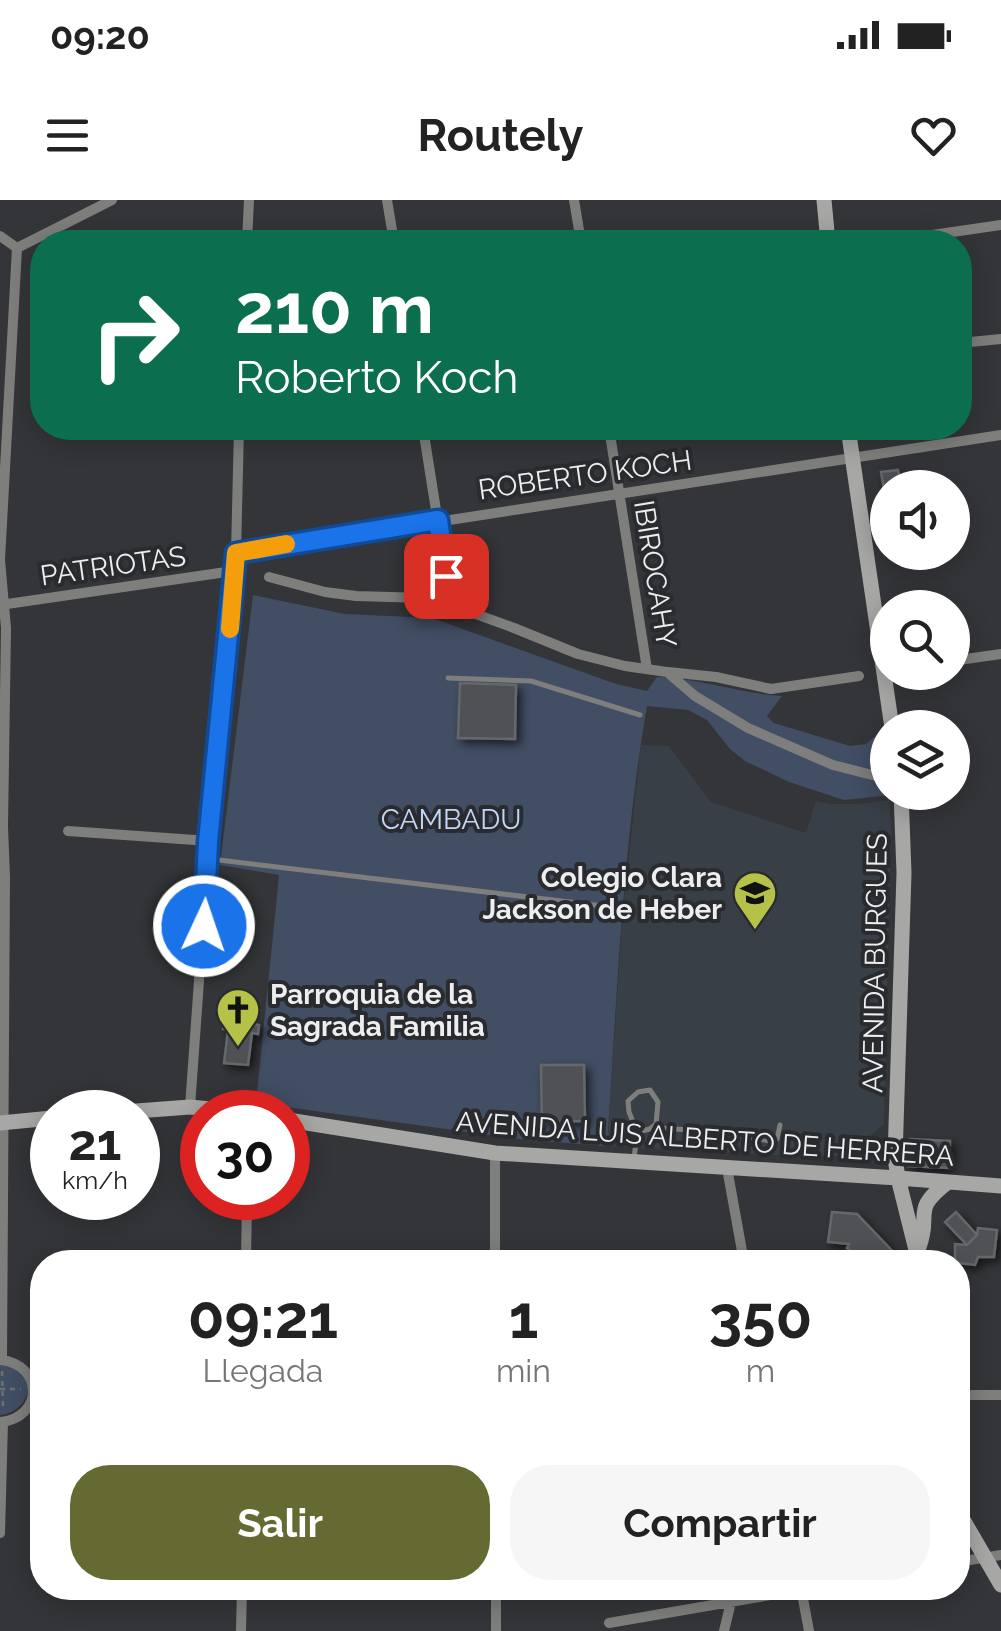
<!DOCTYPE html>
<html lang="es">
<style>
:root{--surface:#fff;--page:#f6f6f6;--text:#222;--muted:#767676;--accent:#656a33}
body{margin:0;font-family:Raleway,sans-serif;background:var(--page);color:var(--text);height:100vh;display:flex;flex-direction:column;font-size:38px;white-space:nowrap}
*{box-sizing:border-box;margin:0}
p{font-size:32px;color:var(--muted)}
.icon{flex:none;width:55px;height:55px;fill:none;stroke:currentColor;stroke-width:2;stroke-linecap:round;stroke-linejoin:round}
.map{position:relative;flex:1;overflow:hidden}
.details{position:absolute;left:30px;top:1050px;width:940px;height:350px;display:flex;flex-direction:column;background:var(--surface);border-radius:40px;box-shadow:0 5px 25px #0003}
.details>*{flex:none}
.top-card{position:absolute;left:30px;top:30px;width:942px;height:210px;border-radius:40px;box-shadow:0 5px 25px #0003;background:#0b6e4f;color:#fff;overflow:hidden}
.controls{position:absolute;left:870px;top:270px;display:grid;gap:20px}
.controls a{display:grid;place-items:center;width:100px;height:100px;border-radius:50%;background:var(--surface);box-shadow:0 5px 25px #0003;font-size:50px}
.speed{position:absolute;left:30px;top:890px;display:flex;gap:20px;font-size:50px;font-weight:700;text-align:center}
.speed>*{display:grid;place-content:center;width:130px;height:130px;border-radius:50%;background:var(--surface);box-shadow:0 5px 25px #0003;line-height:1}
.speed small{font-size:25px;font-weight:400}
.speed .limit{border:15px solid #d22;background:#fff;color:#111}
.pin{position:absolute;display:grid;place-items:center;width:85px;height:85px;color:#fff;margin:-42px;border-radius:20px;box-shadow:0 5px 15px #0006}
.me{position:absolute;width:110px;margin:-55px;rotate:3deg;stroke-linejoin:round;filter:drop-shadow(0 0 8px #0008)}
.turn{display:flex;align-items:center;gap:35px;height:210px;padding:0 40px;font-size:45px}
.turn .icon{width:130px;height:130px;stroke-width:2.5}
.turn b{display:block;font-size:70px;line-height:85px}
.eta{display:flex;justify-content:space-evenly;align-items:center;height:170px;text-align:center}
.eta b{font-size:60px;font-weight:700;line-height:70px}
.action{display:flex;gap:20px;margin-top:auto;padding:20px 40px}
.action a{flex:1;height:115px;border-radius:40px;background:var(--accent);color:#fff;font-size:40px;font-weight:700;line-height:115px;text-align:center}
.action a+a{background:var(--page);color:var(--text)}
.status{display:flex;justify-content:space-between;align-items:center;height:70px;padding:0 50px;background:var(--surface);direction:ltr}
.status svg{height:28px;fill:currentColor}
header{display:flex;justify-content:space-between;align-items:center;height:130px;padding:0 40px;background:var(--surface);font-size:45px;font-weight:700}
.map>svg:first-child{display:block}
.built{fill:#393f46}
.green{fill:#414e63}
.building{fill:#4f5155;stroke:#65676b;stroke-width:2.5;filter:url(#shadow)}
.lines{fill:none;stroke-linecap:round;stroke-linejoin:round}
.path{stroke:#6e6f72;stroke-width:2.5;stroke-dasharray:5 5;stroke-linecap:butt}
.lane{stroke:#7e7f7d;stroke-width:5}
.street{stroke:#7e7f7d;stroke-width:10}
.secondary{stroke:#a7a8a5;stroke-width:15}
.route-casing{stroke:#114b97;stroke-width:25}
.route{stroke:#1a73e8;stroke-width:18}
.slow{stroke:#f59e0b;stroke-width:18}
.labels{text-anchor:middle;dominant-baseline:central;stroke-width:8;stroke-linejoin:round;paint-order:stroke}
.street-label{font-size:28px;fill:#edeef0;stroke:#292b2e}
.park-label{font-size:28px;fill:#bfd7fa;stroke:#292b2e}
.poi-label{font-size:28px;font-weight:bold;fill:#edeef0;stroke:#292b2e;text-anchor:end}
</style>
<div class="status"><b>09:20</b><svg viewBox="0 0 49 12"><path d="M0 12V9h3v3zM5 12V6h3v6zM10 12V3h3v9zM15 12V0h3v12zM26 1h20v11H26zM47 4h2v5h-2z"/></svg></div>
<header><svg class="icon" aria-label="menu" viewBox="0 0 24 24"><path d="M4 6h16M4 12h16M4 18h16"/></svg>Routely<svg class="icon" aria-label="heart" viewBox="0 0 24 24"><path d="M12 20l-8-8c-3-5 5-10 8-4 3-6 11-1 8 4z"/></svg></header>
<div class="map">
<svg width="1001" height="1431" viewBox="0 0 1001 1431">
<defs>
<filter id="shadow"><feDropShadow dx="4.5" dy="4.5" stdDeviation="5" flood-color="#0009"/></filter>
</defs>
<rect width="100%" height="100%" fill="#333538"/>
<!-- built -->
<path class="built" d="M 641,545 L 669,546 L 711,602 L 806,633 L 816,601 L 831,604 L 859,604 L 889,600 L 891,626 L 884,924 L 845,956 L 770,955 L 607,946 L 623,710 Z"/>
<!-- green -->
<path class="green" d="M 253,395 L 345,414 L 432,418 L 616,484 L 647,491 L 657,477 C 701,478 740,494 782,496 L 767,516 L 774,523 L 850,546 L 866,544 L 874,537 L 880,540 L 887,575 L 888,592 L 891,593 L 892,595 L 844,600 L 789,582 L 745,561 L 730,549 L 707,520 L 688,510 L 647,506 C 622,651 617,799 607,946 L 527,940 L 256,903 L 279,675 L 220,665 Z
M 0,1165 C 5,1166 11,1166 16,1169 C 40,1182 25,1213 0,1215 Z"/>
<!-- building -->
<path class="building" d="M 898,270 L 901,287 L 884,289 L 881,272 Z
M 460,483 L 516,485 L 515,539 L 458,538 Z
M 241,811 L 246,813 L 249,823 L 259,825 L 258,834 L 252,833 L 248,865 L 224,863 L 228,830 L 223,829 L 224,821 L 230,821 L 233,815 Z
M 541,865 L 584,865 L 585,921 L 542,922 Z
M 910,939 L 950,941 L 949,968 L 908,966 Z
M 832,1012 L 857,1014 L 900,1059 L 900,1062 L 861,1062 L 847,1048 L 849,1044 L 828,1042 Z
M 956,1012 L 977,1035 L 967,1045 L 945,1022 Z
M 978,1028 L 997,1030 L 994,1057 L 978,1057 L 975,1065 L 948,1062 L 949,1059 L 955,1059 L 955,1044 L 967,1045 L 977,1035 Z"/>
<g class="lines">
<!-- path -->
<path class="path" d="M 2,1171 L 3,1208
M 0,1189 L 21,1189"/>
<!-- lane -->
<path class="lane" d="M 448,478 L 531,481 L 640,515
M 211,659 L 611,707
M 637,932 L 650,929 L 656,924 L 663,928 L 727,933 L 770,941 L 777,939 L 780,925
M 634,959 L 637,932 L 629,912 L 628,901 L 638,892 L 650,890 L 658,902 L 656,924"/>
<!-- street -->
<path class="street" d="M 387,0 L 394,42
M 574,0 L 581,42
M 0,36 L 17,48
M 247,42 L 249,0
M 884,42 L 1001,25
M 17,48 L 112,0
M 960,143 L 1001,139
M 423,228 L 451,405
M 609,228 L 647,469
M 236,353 L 1001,235
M 269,377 L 325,392 L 356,396 L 425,398 L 451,405 L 514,428 L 578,454 L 625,466 L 667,472 L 695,496 L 748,528 L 833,565 L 880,577
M 0,405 L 233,371
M 952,461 L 1001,454
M 668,472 L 716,477 L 771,489 L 859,476
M 68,631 L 209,641
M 190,907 L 209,641 L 236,353 L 239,228
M 495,953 L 495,1062
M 727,968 L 744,1062
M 246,1062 L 247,998
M 0,1160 C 44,1164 44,1218 0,1222
M 2,1160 L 5,677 L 3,627 L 6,428 L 0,360 L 17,48
M 958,1195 L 1001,1195
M 0,1333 L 3,1222
M 958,1362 L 1001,1355
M 801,1388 L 809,1431
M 609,1423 L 811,1388
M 241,1431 L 242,1388
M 496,1431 L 496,1388
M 724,1431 L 731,1402"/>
<!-- secondary -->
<path class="secondary" d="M 824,0 L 828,42
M 848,228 L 892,528
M 901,592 L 904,673 L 895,958 L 898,978 L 919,1062
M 123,912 L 190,907 L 241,912
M 288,920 L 495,953 L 898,978 L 1001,986
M 0,923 L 52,918
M 919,1047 C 932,1013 910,1011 948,982
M 958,1311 L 1001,1385"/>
</g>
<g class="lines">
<!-- route casing -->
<g class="route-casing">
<path id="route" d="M 204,726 L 208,642 L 236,353 L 438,320 L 446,376"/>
</g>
<!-- route -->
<use href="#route" class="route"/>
<!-- slow -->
<path class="slow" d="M 230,429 L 236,353 L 286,344"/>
</g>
<!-- icons -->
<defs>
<g id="school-pin" transform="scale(2.25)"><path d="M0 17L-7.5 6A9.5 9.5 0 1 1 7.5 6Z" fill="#b6c148" stroke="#292b2e"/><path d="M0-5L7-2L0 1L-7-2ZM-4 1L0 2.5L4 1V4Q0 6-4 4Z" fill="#111"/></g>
<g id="church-pin" transform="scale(2.25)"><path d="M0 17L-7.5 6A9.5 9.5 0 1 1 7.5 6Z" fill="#b6c148" stroke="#292b2e"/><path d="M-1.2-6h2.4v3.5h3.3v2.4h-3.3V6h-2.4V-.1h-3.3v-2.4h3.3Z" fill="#111"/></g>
</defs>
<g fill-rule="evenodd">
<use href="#school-pin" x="755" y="693"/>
<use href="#church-pin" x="238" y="810"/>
</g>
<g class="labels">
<!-- street labels -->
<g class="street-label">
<text transform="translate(585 275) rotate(-8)">ROBERTO KOCH</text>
<text transform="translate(113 366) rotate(-8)">PATRIOTAS</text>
<text transform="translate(655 374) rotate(81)">IBIROCAHY</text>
<text transform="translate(875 763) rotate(-89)">AVENIDA BURGUES</text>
<text transform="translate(705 939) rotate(4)">AVENIDA LUIS ALBERTO DE HERRERA</text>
</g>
<!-- park labels -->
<g class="park-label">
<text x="451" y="619">CAMBADU</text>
</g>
<!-- poi labels -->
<g class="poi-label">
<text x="722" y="677">Colegio Clara<tspan x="722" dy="32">Jackson de Heber</tspan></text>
<text x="270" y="794" text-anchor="start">Parroquia de la<tspan x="270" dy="32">Sagrada Familia</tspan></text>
</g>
</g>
</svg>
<div class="controls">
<a><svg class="icon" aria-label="sound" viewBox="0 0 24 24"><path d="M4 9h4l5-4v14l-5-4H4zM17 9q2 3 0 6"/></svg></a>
<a><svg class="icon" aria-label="search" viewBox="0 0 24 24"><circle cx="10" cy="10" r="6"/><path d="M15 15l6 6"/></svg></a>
<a><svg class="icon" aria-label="layers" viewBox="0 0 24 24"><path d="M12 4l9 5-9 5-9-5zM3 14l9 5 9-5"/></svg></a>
</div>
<div class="speed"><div>21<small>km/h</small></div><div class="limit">30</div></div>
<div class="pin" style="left:446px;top:376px;background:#d93025"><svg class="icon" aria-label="arrive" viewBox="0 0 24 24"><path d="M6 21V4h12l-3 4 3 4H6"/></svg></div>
<svg class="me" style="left:204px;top:726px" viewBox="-20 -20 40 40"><circle r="17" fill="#1a73e8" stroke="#fff" stroke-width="3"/><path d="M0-11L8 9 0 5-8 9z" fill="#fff"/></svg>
<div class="top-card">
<div class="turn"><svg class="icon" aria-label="right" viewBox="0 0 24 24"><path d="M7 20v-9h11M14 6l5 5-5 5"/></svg><div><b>210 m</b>Roberto Koch</div></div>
</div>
<section class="details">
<div class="eta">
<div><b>09:21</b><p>Llegada</p></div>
<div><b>1</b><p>min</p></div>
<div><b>350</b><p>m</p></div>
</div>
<div class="action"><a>Salir</a><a>Compartir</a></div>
</section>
</div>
